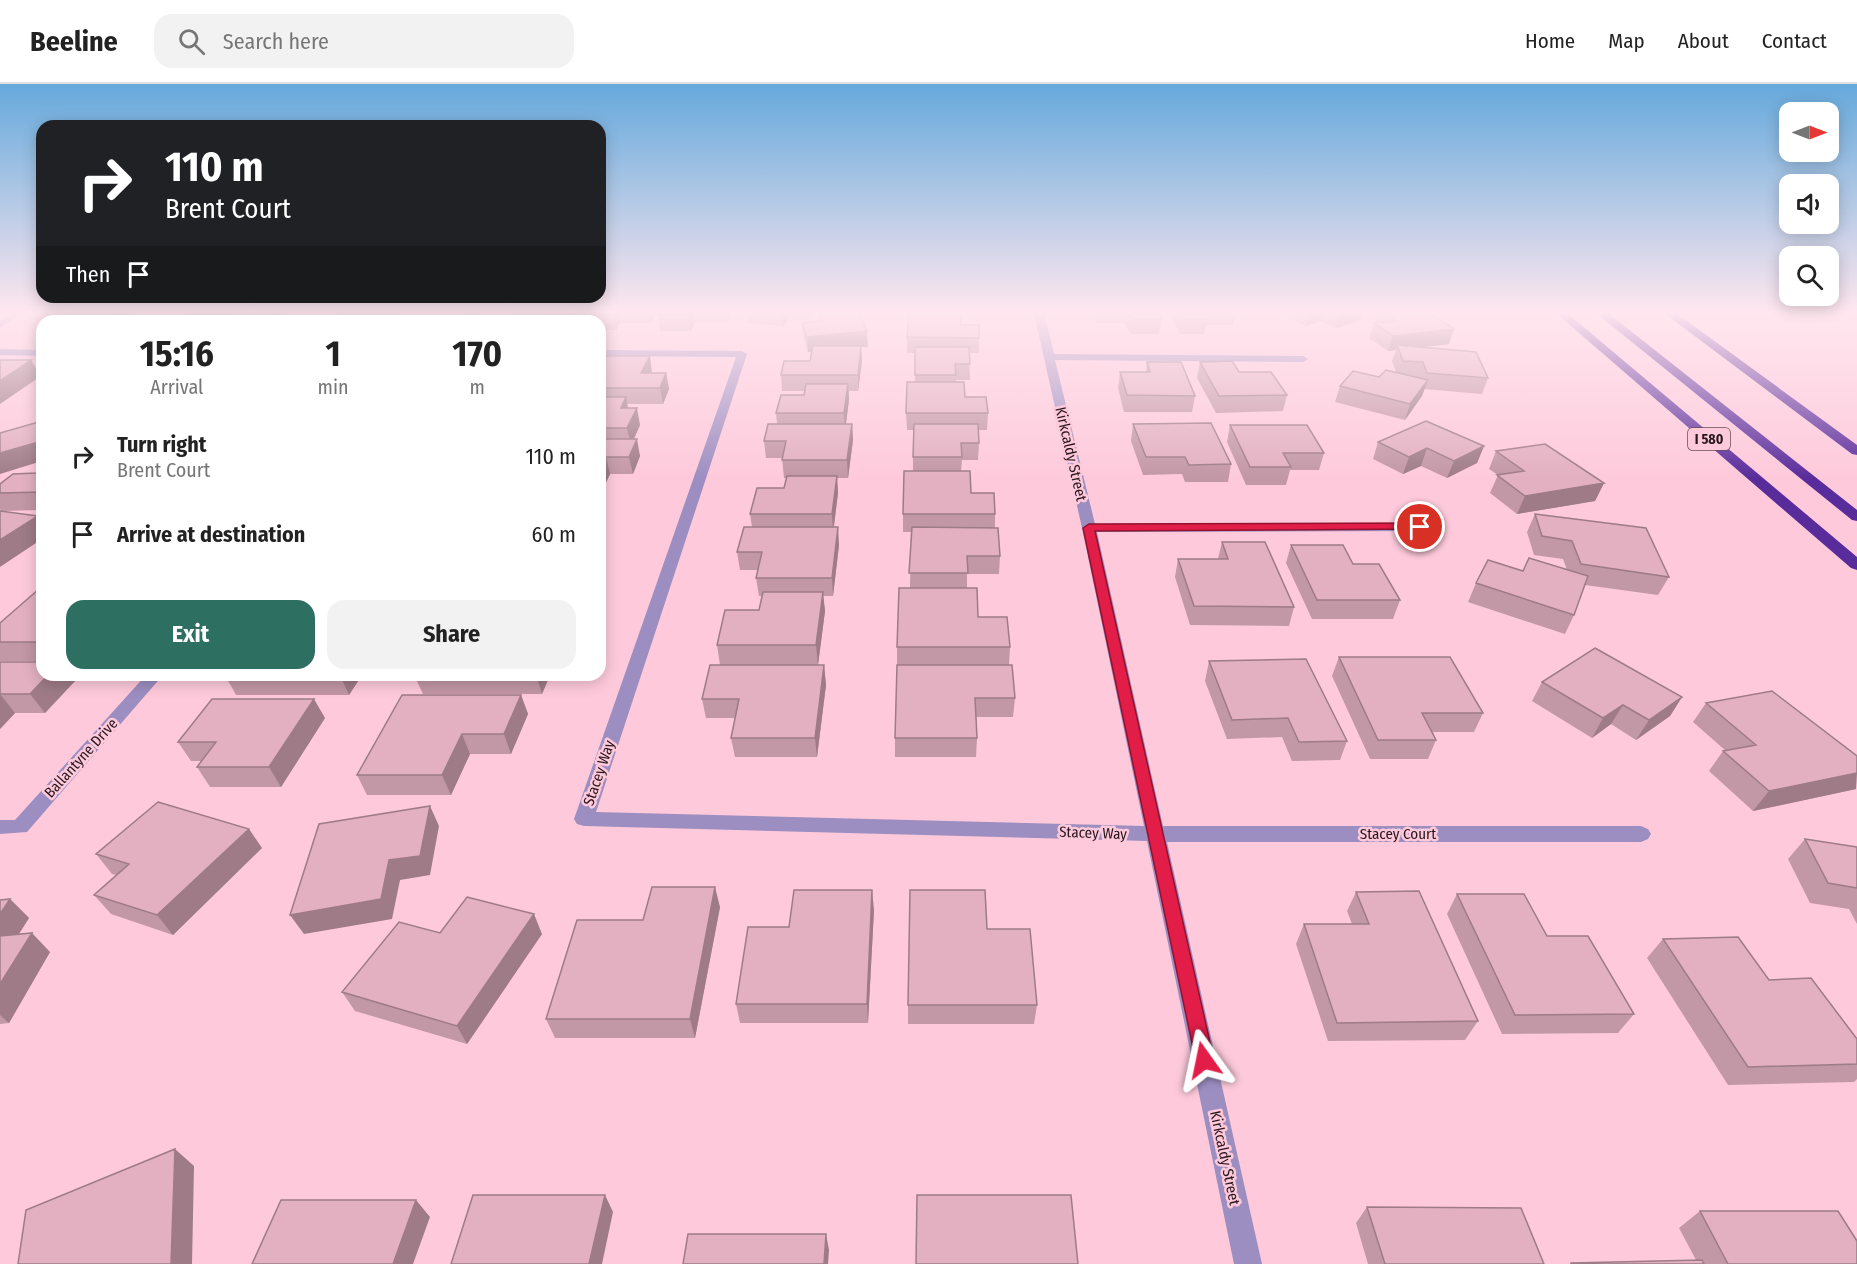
<!DOCTYPE html>
<style>
:root{--surface:#fff;--page:#f2f2f2;--text:#222;--muted:#767676;--line:#e0e0e0;--accent:#2d7062}
body{margin:0;font-family:"Fira Sans Condensed",sans-serif;background:var(--page);color:var(--text);height:100vh;display:flex;flex-direction:column;font-size:22px;white-space:nowrap}
*{box-sizing:border-box;margin:0}
p{font-size:20px;color:var(--muted)}
.icon{flex:none;width:33px;height:33px;fill:none;stroke:currentColor;stroke-width:2;stroke-linecap:round;stroke-linejoin:round}
.map{position:relative;flex:1;overflow:hidden}
.details{position:absolute;left:36px;top:231px;width:570px;height:366px;display:flex;flex-direction:column;background:var(--surface);border-radius:18px;box-shadow:0 3px 15px #0003}
.details>*{flex:none}
.banner{position:absolute;left:36px;top:36px;width:570px;height:183px;border-radius:18px;box-shadow:0 3px 15px #0003;background:#202124;color:#fff;overflow:hidden}
.needle{width:39px;rotate:90deg}
.fabs{position:absolute;left:1779px;top:18px;display:grid;gap:12px}
.fabs a{display:grid;place-items:center;width:60px;height:60px;border-radius:12px;background:var(--surface);box-shadow:0 3px 15px #0003;font-size:30px}
.pin{position:absolute;display:grid;place-items:center;width:51px;height:51px;color:#fff;margin:-26px;border:3px solid #fff;border-radius:50%;box-shadow:0 2px 6px #0007}
.me{position:absolute;width:66px;margin:-33px;rotate:348deg;stroke-linejoin:round;filter:drop-shadow(0 0 4px #0008)}
.turn{display:flex;align-items:center;gap:21px;height:126px;padding:0 30px;font-size:27px}
.turn .icon{width:78px;height:78px;stroke-width:2.5}
.turn b{display:block;font-size:42px;line-height:51px}
.then{display:flex;align-items:center;height:57px;padding:0 30px;background:#0003;gap:12px;font-size:22px}
.eta{display:flex;justify-content:space-evenly;align-items:center;height:102px;text-align:center}
.eta b{font-size:36px;font-weight:700;line-height:42px}
.primary-button{display:flex;gap:12px;margin-top:auto;padding:12px 30px}
.primary-button a{flex:1;height:69px;border-radius:18px;background:var(--accent);color:#fff;font-size:24px;font-weight:700;line-height:69px;text-align:center}
.primary-button a+a{background:var(--page);color:var(--text)}
ul{padding:0;list-style:none}
li{display:flex;align-items:center;gap:18px;height:78px;padding:0 30px}
li div{flex:1}
li b{display:block;font-size:22px}
li em{font-style:normal}
header{display:flex;align-items:center;gap:36px;box-sizing:border-box;height:84px;padding:0 30px;background:var(--surface);border-bottom:2px solid var(--line)}
header strong{font-size:28px}
nav{display:flex;gap:33px;margin-inline-start:auto;font-size:21px}
.search{width:420px;height:54px;background:var(--page);display:flex;align-items:center;gap:15px;box-sizing:border-box;padding:0 21px;border-radius:18px;color:var(--muted);font-size:22px}
.map>svg:first-child{display:block}
.lines{fill:none;stroke-linecap:round;stroke-linejoin:round}
.minor{fill:#9c8ec1;fill-rule:evenodd}
.motorway{fill:#592c9b;fill-rule:evenodd}
.wall{fill:#c297a6}
.shaded-wall{fill:#9e7b87}
.building{fill:#e2b0c1;stroke:#9e7b87;stroke-width:1.5}
.route{fill:#e11d48;stroke:#92132f;stroke-width:1.5}
.labels{text-anchor:middle;dominant-baseline:central;stroke-width:5;stroke-linejoin:round;paint-order:stroke}
.shield{fill:#fecadb;stroke:#684c56;stroke-width:1.5}
.shield-label{font-size:14px;font-weight:bold;fill:#28161d}
.street-label{font-size:15px;fill:#28161d;stroke:#fecadb}
</style>
<header>
<strong>Beeline</strong>
<div class="search"><svg class="icon" aria-label="search" viewBox="0 0 24 24"><circle cx="10" cy="10" r="6"/><path d="M15 15l6 6"/></svg>Search here</div>
<nav><a>Home</a><a>Map</a><a>About</a><a>Contact</a></nav>
</header>
<div class="map">
<svg width="1857" height="1180" viewBox="0 0 1857 1180">
<rect width="100%" height="100%" fill="#fecadb"/>
<g class="lines">
<!-- minor -->
<path class="minor" d="M 12,229 L 24,229 L 0,243 L 0,236 Z
M 467,229 L 477,229 L 471,237 L 461,237 Z
M 1034,229 L 1044,229 L 1054,270 L 1303,272 L 1308,275 L 1303,278 L 1055,276 L 1095,440 L 1420,439 L 1427,443 L 1420,447 L 1097,448 L 1163,742 L 1641,742 L 1648,745 L 1651,750 L 1648,755 L 1641,758 L 1167,758 L 1262,1180 L 1234,1180 L 1147,757 L 584,742 L 577,740 L 574,735 L 736,273 L 600,272 L 600,266 L 742,267 L 747,270 L 596,728 L 1144,742 L 1082,444 Z
M 0,265 L 42,266 L 42,272 L 0,271 Z
M 146,591 L 163,591 L 27,748 L 0,750 L 0,736 L 15,736 Z"/>
<!-- motorway -->
<path class="motorway" d="M 1556,229 L 1567,229 L 1857,473 L 1857,486 L 1851,484 Z
M 1596,229 L 1608,229 L 1857,426 L 1857,437 L 1852,436 Z
M 1664,229 L 1676,229 L 1857,361 L 1857,371 L 1852,370 Z"/>
</g>
<!-- wall -->
<path class="wall" d="M 46,229 L 132,229 L 120,237 L 50,237 Z
M 510,229 L 581,229 L 576,237 L 512,237 Z
M 584,229 L 656,229 L 651,239 L 620,239 L 616,246 L 600,246 L 600,237 L 584,237 L 583,231 Z
M 659,229 L 731,229 L 728,238 L 695,238 L 691,247 L 660,247 L 658,231 Z
M 747,229 L 812,229 L 806,237 L 789,235 L 783,242 L 749,239 Z
M 819,229 L 868,263 L 861,263 L 862,277 L 858,307 L 849,307 L 849,316 L 846,340 L 852,340 L 853,356 L 848,394 L 837,394 L 838,409 L 834,443 L 839,461 L 833,512 L 823,512 L 825,527 L 818,581 L 720,581 L 717,561 L 759,526 L 762,512 L 759,512 L 756,494 L 758,486 L 740,486 L 737,468 L 752,443 L 750,430 L 784,404 L 786,394 L 784,394 L 782,374 L 766,374 L 764,357 L 777,340 L 776,329 L 804,311 L 804,307 L 782,307 L 781,291 L 810,277 L 811,268 L 808,268 L 804,254 L 802,239 L 820,237 Z
M 1093,229 L 1159,229 L 1162,235 L 1159,250 L 1130,250 L 1125,239 L 1097,239 Z
M 1169,229 L 1236,229 L 1233,241 L 1206,241 L 1204,250 L 1180,250 Z
M 1280,229 L 1362,229 L 1361,236 L 1336,244 L 1321,237 L 1306,242 L 1280,230 Z
M 1378,229 L 1429,229 L 1454,245 L 1449,260 L 1422,263 L 1488,294 L 1482,310 L 1424,305 L 1422,312 L 1405,336 L 1335,318 L 1340,302 L 1379,293 L 1396,288 L 1392,277 L 1396,266 L 1388,267 L 1369,254 Z
M 961,241 L 979,254 L 979,269 L 969,269 L 970,296 L 956,296 L 956,298 L 965,313 L 988,329 L 987,346 L 978,346 L 979,359 L 978,376 L 962,376 L 961,387 L 971,409 L 995,430 L 995,444 L 1000,472 L 999,490 L 967,490 L 967,504 L 978,533 L 1010,563 L 1009,581 L 1015,614 L 1013,633 L 976,633 L 977,654 L 976,673 L 895,673 L 895,654 L 897,582 L 897,563 L 910,504 L 911,448 L 903,448 L 903,430 L 913,387 L 913,346 L 907,346 L 906,329 L 915,298 L 915,269 L 907,269 L 907,253 Z
M 600,272 L 652,288 L 652,289 L 666,289 L 669,305 L 663,320 L 627,320 L 628,324 L 640,341 L 634,355 L 640,372 L 633,390 L 610,390 L 600,411 Z
M 1147,278 L 1195,312 L 1192,328 L 1124,328 L 1118,304 L 1120,288 L 1146,288 Z
M 1200,278 L 1239,288 L 1287,311 L 1283,327 L 1216,329 L 1197,294 Z
M 1133,340 L 1231,380 L 1228,398 L 1185,398 L 1182,390 L 1143,391 L 1131,357 Z
M 1230,341 L 1324,369 L 1319,386 L 1290,386 L 1286,401 L 1246,401 L 1227,358 Z
M 1378,358 L 1484,362 L 1477,379 L 1447,394 L 1421,382 L 1403,390 L 1373,375 Z
M 1496,367 L 1604,399 L 1595,417 L 1517,430 L 1490,409 L 1498,391 L 1489,385 Z
M 42,384 L 42,426 L 1,427 L 0,425 L 0,400 L 36,389 Z
M 1535,430 L 1669,493 L 1658,511 L 1585,501 L 1574,531 L 1565,550 L 1468,518 L 1476,499 L 1523,487 L 1529,474 L 1567,486 L 1563,475 L 1534,471 L 1527,448 Z
M 1222,458 L 1294,523 L 1289,542 L 1190,541 L 1175,493 L 1178,475 L 1218,475 Z
M 1291,461 L 1353,480 L 1400,516 L 1393,535 L 1312,535 L 1286,479 Z
M 42,505 L 42,577 L 0,577 L 0,539 Z
M 1339,573 L 1483,629 L 1474,648 L 1433,648 L 1436,656 L 1428,675 L 1370,675 L 1332,592 Z
M 1209,577 L 1347,657 L 1340,676 L 1292,677 L 1282,653 L 1227,655 L 1205,597 Z
M 0,578 L 75,597 L 45,629 L 15,629 L 0,645 Z
M 824,581 L 826,601 L 817,673 L 735,673 L 731,654 L 735,634 L 706,634 L 702,615 Z
M 225,591 L 362,591 L 349,611 L 236,611 Z
M 414,591 L 550,591 L 542,610 L 423,610 Z
M 1542,598 L 1682,613 L 1670,632 L 1636,656 L 1611,640 L 1592,654 L 1532,617 Z
M 521,611 L 528,630 L 511,670 L 470,670 L 451,711 L 367,711 L 357,691 Z
M 1706,619 L 1856,705 L 1753,727 L 1709,687 L 1723,667 L 1726,667 L 1693,638 Z
M 325,634 L 281,703 L 210,703 L 197,683 L 201,677 L 191,677 L 178,658 Z
M 1805,755 L 1857,763 L 1857,840 L 1849,825 L 1810,819 L 1788,775 Z
M 262,764 L 173,851 L 111,830 L 94,811 L 116,791 L 112,790 L 96,770 Z
M 1356,808 L 1478,937 L 1465,956 L 1328,957 L 1296,860 L 1304,840 L 1352,840 L 1347,827 Z
M 1457,810 L 1547,852 L 1634,930 L 1618,949 L 1502,950 L 1447,830 Z
M 10,815 L 29,834 L 19,850 L 50,868 L 9,939 L 0,940 L 0,816 Z
M 720,823 L 695,954 L 555,954 L 546,935 L 643,836 Z
M 874,826 L 868,939 L 740,939 L 736,920 L 789,843 Z
M 440,849 L 542,850 L 467,960 L 355,927 L 342,908 Z
M 1663,855 L 1769,896 L 1857,955 L 1857,995 L 1854,998 L 1728,1001 L 1647,874 Z
M 908,921 L 1037,921 L 1034,940 L 908,940 Z
M 1367,1123 L 1544,1180 L 1368,1180 L 1356,1139 Z
M 1700,1127 L 1857,1180 L 1570,1180 L 1571,1179 L 1696,1176 L 1679,1144 Z"/>
<!-- shaded-wall -->
<path class="shaded-wall" d="M 106,229 L 132,229 L 120,237 L 110,237 Z
M 186,229 L 255,229 L 256,230 L 205,237 L 189,237 Z
M 274,229 L 286,229 L 288,236 L 287,237 L 265,237 Z
M 395,229 L 398,237 L 381,237 Z
M 568,229 L 581,229 L 576,237 L 568,237 L 566,231 Z
M 614,229 L 618,229 L 620,239 L 616,246 L 613,231 Z
M 649,229 L 656,229 L 651,239 Z
M 689,229 L 693,229 L 695,238 L 691,247 L 688,231 Z
M 727,229 L 731,229 L 728,238 Z
M 782,229 L 788,229 L 789,235 L 783,242 Z
M 805,229 L 812,229 L 806,237 Z
M 1309,229 L 1323,229 L 1321,237 L 1306,242 Z
M 1340,229 L 1362,229 L 1361,236 L 1336,244 Z
M 1454,245 L 1449,260 L 1399,266 L 1397,261 L 1396,266 L 1388,267 L 1393,252 Z
M 867,247 L 868,263 L 861,263 L 862,277 L 858,307 L 858,291 L 861,263 L 808,268 L 807,253 Z
M 650,272 L 652,288 L 645,305 L 641,289 Z
M 31,276 L 41,292 L 0,320 L 0,297 Z
M 666,289 L 669,305 L 663,320 L 660,304 Z
M 1428,296 L 1422,312 L 1405,336 L 1410,320 Z
M 848,300 L 849,316 L 845,346 L 844,329 Z
M 626,313 L 629,330 L 621,324 Z
M 637,324 L 640,341 L 631,361 L 627,344 Z
M 852,340 L 853,356 L 848,394 L 847,376 Z
M 637,355 L 640,372 L 633,390 L 629,373 Z
M 42,357 L 42,377 L 0,390 L 0,369 Z
M 1484,362 L 1477,379 L 1447,394 L 1454,377 Z
M 1427,364 L 1421,382 L 1403,390 L 1409,373 Z
M 606,373 L 610,390 L 600,411 L 600,385 Z
M 837,392 L 838,409 L 833,448 L 832,430 Z
M 1604,399 L 1595,417 L 1517,430 L 1525,412 Z
M 38,432 L 42,437 L 42,455 L 0,483 L 0,456 Z
M 838,443 L 839,461 L 833,512 L 832,494 Z
M 823,508 L 825,527 L 818,581 L 816,561 Z
M 824,581 L 826,601 L 817,673 L 815,654 Z
M 48,591 L 71,591 L 75,597 L 45,629 L 30,610 Z
M 340,591 L 362,591 L 349,611 Z
M 536,591 L 550,591 L 542,610 Z
M 0,610 L 15,629 L 0,645 Z
M 521,611 L 528,630 L 511,670 L 504,650 Z
M 1682,613 L 1670,632 L 1636,656 L 1649,636 Z
M 314,615 L 325,634 L 281,703 L 269,683 Z
M 1623,621 L 1611,640 L 1592,654 L 1603,634 Z
M 462,650 L 470,670 L 451,711 L 442,691 Z
M 1857,689 L 1856,705 L 1753,727 L 1769,707 Z
M 430,722 L 439,742 L 430,791 L 400,796 L 392,835 L 304,850 L 290,831 L 389,776 Z
M 249,745 L 262,764 L 173,851 L 157,831 Z
M 715,803 L 720,823 L 695,954 L 690,935 Z
M 872,806 L 874,826 L 868,939 L 867,920 Z
M 10,815 L 29,834 L 4,873 L 0,869 L 0,830 Z
M 534,830 L 542,850 L 467,960 L 457,942 Z
M 32,849 L 50,868 L 9,939 L 0,931 L 0,900 Z
M 175,1065 L 194,1082 L 192,1180 L 171,1180 Z
M 605,1111 L 613,1128 L 602,1180 L 589,1180 Z
M 416,1116 L 430,1133 L 413,1180 L 393,1180 Z
M 826,1150 L 829,1166 L 828,1180 L 824,1180 Z"/>
<!-- building -->
<path class="building" d="M 235,229 L 274,229 L 265,237 L 211,237 L 215,233 L 230,233 Z
M 344,229 L 395,229 L 387,237 L 335,237 Z
M 537,229 L 568,229 L 566,231 L 535,231 Z
M 584,229 L 614,229 L 613,231 L 583,231 Z
M 659,229 L 689,229 L 688,231 L 658,231 Z
M 819,229 L 859,229 L 867,247 L 807,253 L 802,239 L 822,237 Z
M 909,229 L 960,229 L 961,241 L 979,241 L 979,254 L 907,253 Z
M 1129,229 L 1159,229 L 1162,235 L 1132,235 Z
M 1179,229 L 1204,229 L 1207,235 L 1182,235 Z
M 1385,229 L 1429,229 L 1454,245 L 1393,252 L 1374,239 L 1397,237 Z
M 1397,261 L 1476,268 L 1488,294 L 1427,289 L 1423,278 L 1403,277 Z
M 813,262 L 861,262 L 858,291 L 781,291 L 784,277 L 810,277 Z
M 915,263 L 969,263 L 970,280 L 955,280 L 956,291 L 915,291 Z
M 600,272 L 650,272 L 641,289 L 666,289 L 660,304 L 600,304 Z
M 0,276 L 31,276 L 0,297 Z
M 1232,277 L 1239,288 L 1271,288 L 1287,311 L 1219,312 L 1200,278 Z
M 1147,278 L 1181,278 L 1195,312 L 1127,311 L 1120,288 L 1150,288 Z
M 1386,286 L 1428,296 L 1410,320 L 1340,302 L 1353,287 L 1379,293 Z
M 907,298 L 964,298 L 965,313 L 986,313 L 988,329 L 906,329 Z
M 806,300 L 848,300 L 844,329 L 776,329 L 781,311 L 804,311 Z
M 600,313 L 626,313 L 621,324 L 637,324 L 627,344 L 600,344 Z
M 42,337 L 42,357 L 0,369 L 0,349 Z
M 1426,337 L 1484,362 L 1454,377 L 1427,364 L 1409,373 L 1378,358 Z
M 1211,339 L 1231,380 L 1189,381 L 1185,373 L 1146,373 L 1133,340 Z
M 768,340 L 852,340 L 847,376 L 782,376 L 786,357 L 764,357 Z
M 914,340 L 978,340 L 979,359 L 961,359 L 962,373 L 913,373 Z
M 1230,341 L 1307,341 L 1324,369 L 1283,369 L 1291,383 L 1250,383 Z
M 600,355 L 637,355 L 629,373 L 606,373 L 600,385 Z
M 1545,360 L 1604,399 L 1525,412 L 1497,391 L 1524,387 L 1496,367 Z
M 42,384 L 42,408 L 0,409 L 0,400 L 13,390 L 36,389 Z
M 904,387 L 970,387 L 971,409 L 994,409 L 995,430 L 903,430 Z
M 787,392 L 837,392 L 832,430 L 750,430 L 757,404 L 784,404 Z
M 0,427 L 38,432 L 0,456 Z
M 1535,430 L 1646,444 L 1669,493 L 1581,480 L 1572,457 L 1542,452 Z
M 744,443 L 838,443 L 832,494 L 756,494 L 762,468 L 737,468 Z
M 912,443 L 998,444 L 1000,472 L 967,472 L 968,489 L 909,489 Z
M 1222,458 L 1265,458 L 1294,523 L 1194,522 L 1178,475 L 1228,475 Z
M 1291,461 L 1343,461 L 1353,480 L 1379,480 L 1400,516 L 1317,516 Z
M 1529,474 L 1588,492 L 1574,531 L 1476,499 L 1488,476 L 1523,487 Z
M 899,504 L 977,504 L 978,533 L 1007,533 L 1010,563 L 897,563 Z
M 39,505 L 42,505 L 42,558 L 0,558 L 0,539 Z
M 763,508 L 823,508 L 816,561 L 717,561 L 725,526 L 759,526 Z
M 1595,564 L 1682,613 L 1649,636 L 1623,621 L 1603,634 L 1542,598 Z
M 1339,573 L 1450,573 L 1483,629 L 1422,629 L 1436,656 L 1378,656 Z
M 1306,575 L 1347,657 L 1299,658 L 1288,634 L 1232,636 L 1209,577 Z
M 0,578 L 42,578 L 42,591 L 48,591 L 30,610 L 0,610 Z
M 710,581 L 824,581 L 815,654 L 731,654 L 739,615 L 702,615 Z
M 897,581 L 1012,581 L 1015,614 L 975,614 L 977,654 L 895,654 Z
M 1772,607 L 1857,672 L 1857,689 L 1769,707 L 1723,667 L 1756,661 L 1706,619 Z
M 402,611 L 521,611 L 504,650 L 462,650 L 442,691 L 357,691 Z
M 212,615 L 314,615 L 269,683 L 197,683 L 216,658 L 178,658 Z
M 158,718 L 249,745 L 157,831 L 94,811 L 129,780 L 96,770 Z
M 430,722 L 420,772 L 389,776 L 381,815 L 290,831 L 319,740 Z
M 1805,755 L 1857,763 L 1857,804 L 1828,799 Z
M 652,803 L 715,803 L 690,935 L 546,935 L 577,836 L 643,836 Z
M 794,806 L 872,806 L 867,920 L 736,920 L 748,843 L 789,843 Z
M 910,806 L 985,806 L 987,845 L 1030,845 L 1037,921 L 908,921 Z
M 1419,807 L 1478,937 L 1337,939 L 1304,840 L 1369,840 L 1356,808 Z
M 1457,810 L 1524,810 L 1547,852 L 1588,852 L 1634,930 L 1515,931 Z
M 467,813 L 534,830 L 457,942 L 342,908 L 399,838 L 440,849 Z
M 10,815 L 0,830 L 0,816 Z
M 32,849 L 0,900 L 0,852 Z
M 1738,853 L 1769,896 L 1811,894 L 1857,955 L 1857,980 L 1748,983 L 1663,855 Z
M 175,1065 L 171,1180 L 18,1180 L 26,1126 Z
M 473,1111 L 605,1111 L 589,1180 L 451,1180 Z
M 917,1111 L 1071,1111 L 1078,1180 L 916,1180 Z
M 281,1116 L 416,1116 L 393,1180 L 252,1180 Z
M 1367,1123 L 1521,1124 L 1544,1180 L 1385,1180 Z
M 1700,1127 L 1838,1127 L 1857,1157 L 1857,1180 L 1728,1180 Z
M 688,1150 L 826,1150 L 824,1180 L 683,1180 Z
M 1702,1176 L 1704,1180 L 1571,1180 L 1571,1179 Z"/>
<!-- sky -->
<linearGradient id="sky" x2="0" y2="1"><stop stop-color="#65a9dc"/><stop offset="0.58" stop-color="#ffe7ef"/><stop offset="1" stop-color="#ffe7ef" stop-opacity="0"/></linearGradient>
<rect width="1857" height="394" fill="url(#sky)"/>
<!-- route -->
<path class="route" d="M 1420,439 L 1424,440 L 1424,445 L 1095,447 L 1214,976 L 1211,983 L 1204,986 L 1197,983 L 1083,444 L 1089,440 Z"/>
<g class="labels">
<!-- shield labels -->
<rect class="shield" x="1688" y="344" width="42" height="22" rx="4.5"/>
<g class="shield-label">
<text x="1709" y="355">I 580</text>
</g>
<!-- street labels -->
<g class="street-label">
<text transform="translate(1071 370) rotate(77)">Kirkcaldy Street</text>
<text transform="translate(81 674) rotate(-48)">Ballantyne Drive</text>
<text transform="translate(599 689) rotate(-71)">Stacey Way</text>
<text transform="translate(1093 749) rotate(2)">Stacey Way</text>
<text x="1398" y="750">Stacey Court</text>
<text transform="translate(1225 1074) rotate(78)">Kirkcaldy Street</text>
</g>
</g>
</svg>
<div class="fabs">
<a><svg class="needle" viewBox="-14 -14 28 28"><path d="M0-13l5 13h-10z" fill="#e53935"/><path d="M0 13l5-13h-10z" fill="#767676"/></svg></a>
<a><svg class="icon" aria-label="sound" viewBox="0 0 24 24"><path d="M4 9h4l5-4v14l-5-4H4zM17 9q2 3 0 6"/></svg></a>
<a><svg class="icon" aria-label="search" viewBox="0 0 24 24"><circle cx="10" cy="10" r="6"/><path d="M15 15l6 6"/></svg></a>
</div>
<div class="pin" style="left:1420px;top:443px;background:#d93025"><svg class="icon" aria-label="arrive" viewBox="0 0 24 24"><path d="M6 21V4h12l-3 4 3 4H6"/></svg></div>
<svg class="me" style="left:1204px;top:976px" viewBox="-20 -20 40 40"><path d="M0-17L14 15 0 8-14 15z" fill="#e11d48" stroke="#fff" stroke-width="4"/></svg>
<div class="banner">
<div class="turn"><svg class="icon" aria-label="right" viewBox="0 0 24 24"><path d="M7 20v-9h11M14 6l5 5-5 5"/></svg><div><b>110 m</b>Brent Court</div></div>
<div class="then">Then<svg class="icon" aria-label="arrive" viewBox="0 0 24 24"><path d="M6 21V4h12l-3 4 3 4H6"/></svg></div>
</div>
<section class="details">
<div class="eta">
<div><b>15:16</b><p>Arrival</p></div>
<div><b>1</b><p>min</p></div>
<div><b>170</b><p>m</p></div>
</div>
<ul>
<li><svg class="icon" aria-label="right" viewBox="0 0 24 24"><path d="M7 20v-9h11M14 6l5 5-5 5"/></svg><div><b>Turn right</b><p>Brent Court</p></div><em>110 m</em></li>
<li><svg class="icon" aria-label="arrive" viewBox="0 0 24 24"><path d="M6 21V4h12l-3 4 3 4H6"/></svg><div><b>Arrive at destination</b></div><em>60 m</em></li>
</ul>
<div class="primary-button"><a>Exit</a><a>Share</a></div>
</section>
</div>
